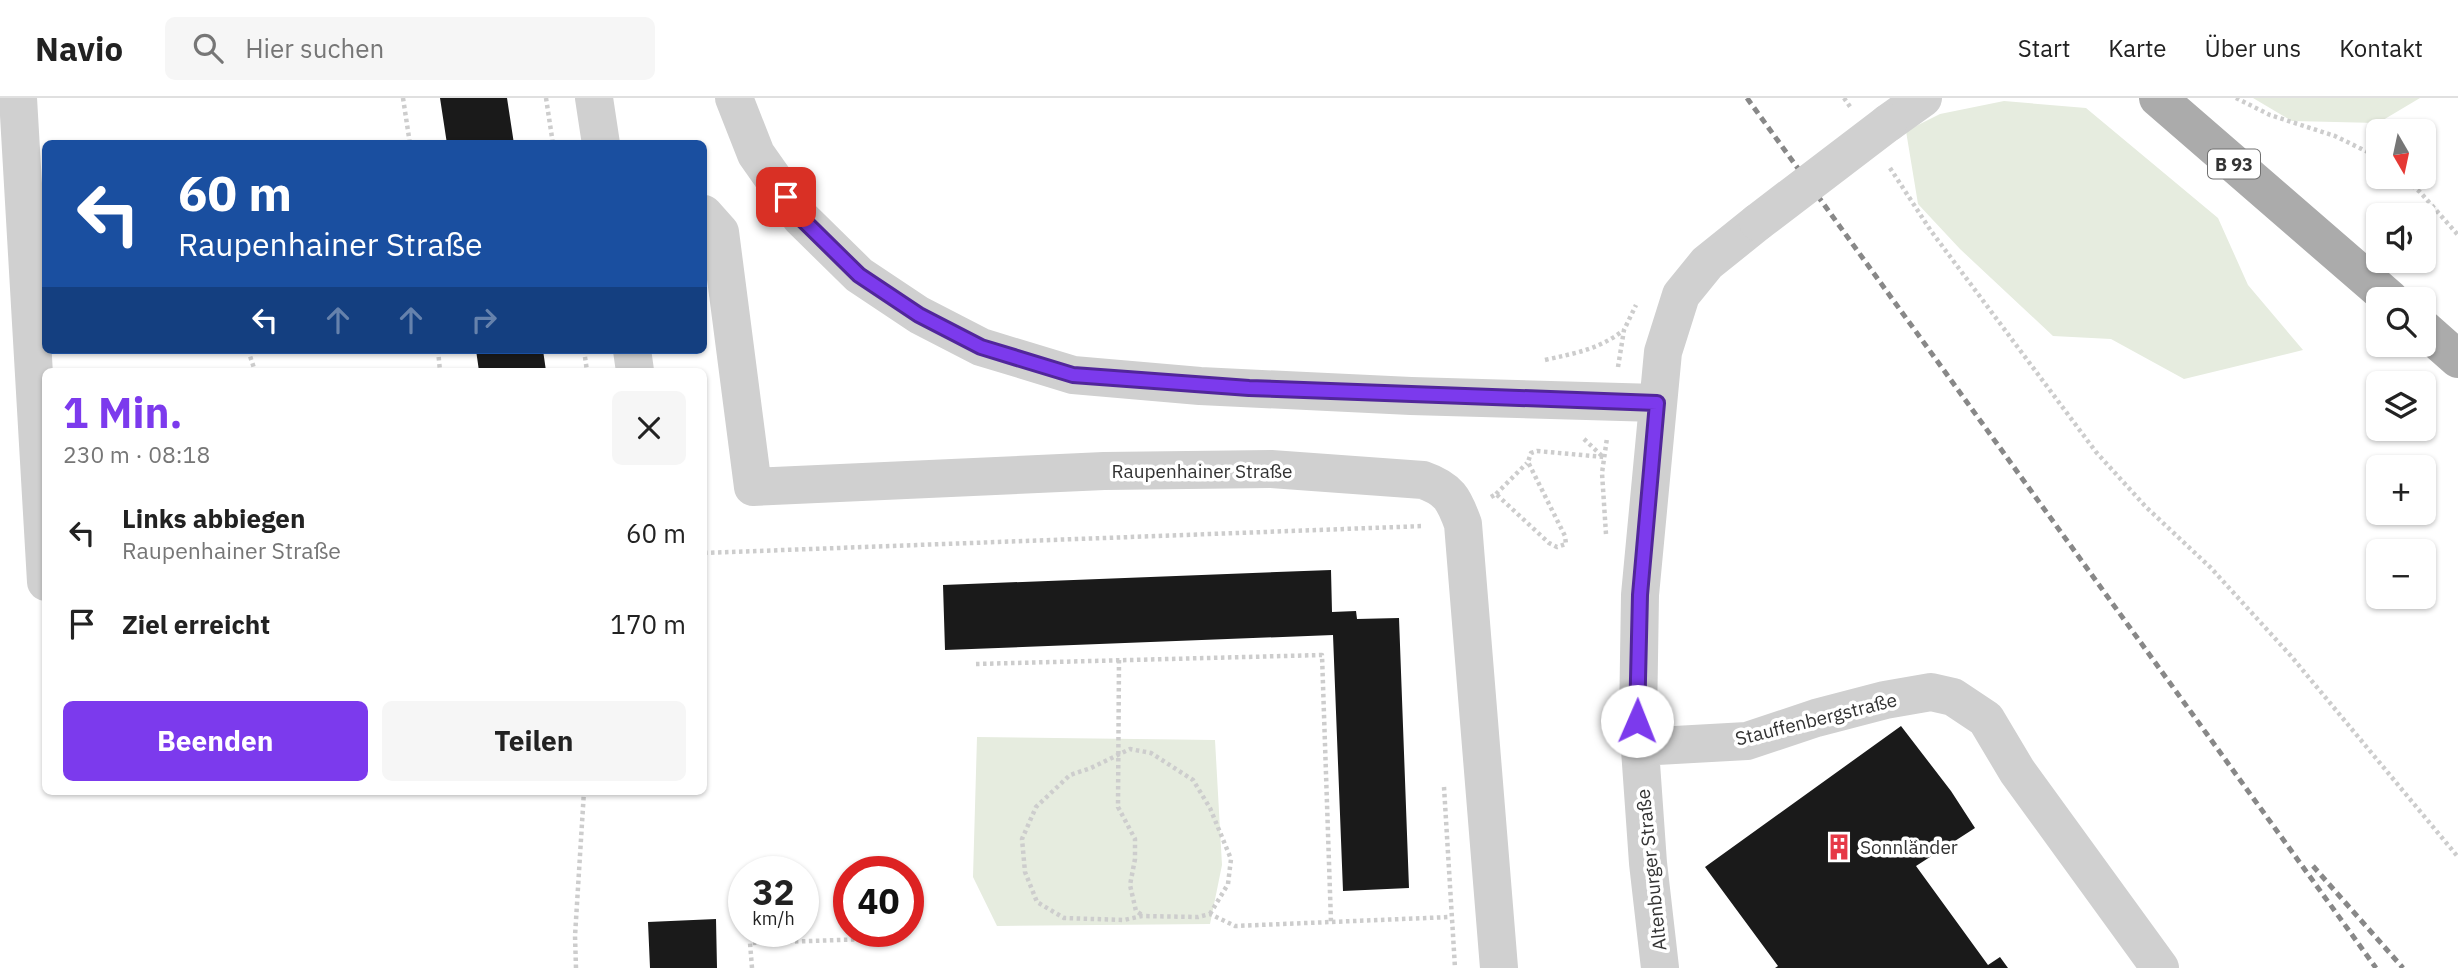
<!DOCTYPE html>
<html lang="de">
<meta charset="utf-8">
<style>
:root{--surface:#fff;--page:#f6f6f6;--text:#222;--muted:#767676;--line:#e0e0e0;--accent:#7c3aed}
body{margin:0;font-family:"IBM Plex Sans",sans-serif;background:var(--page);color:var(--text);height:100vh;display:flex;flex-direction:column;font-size:26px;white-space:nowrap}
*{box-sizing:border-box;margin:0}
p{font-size:23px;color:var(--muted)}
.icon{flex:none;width:38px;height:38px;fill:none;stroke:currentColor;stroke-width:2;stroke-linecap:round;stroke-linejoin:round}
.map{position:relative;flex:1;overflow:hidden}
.drawer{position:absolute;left:42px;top:270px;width:665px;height:427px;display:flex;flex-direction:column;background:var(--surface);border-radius:10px;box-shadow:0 2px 5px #0004}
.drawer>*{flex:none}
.guide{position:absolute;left:42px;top:42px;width:665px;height:214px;border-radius:10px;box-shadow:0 2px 5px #0004;background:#1a4fa0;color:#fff;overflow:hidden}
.needle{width:46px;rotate:171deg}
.tools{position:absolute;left:2366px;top:21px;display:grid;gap:14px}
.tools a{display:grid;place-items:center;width:70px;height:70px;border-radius:10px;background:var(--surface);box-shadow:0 2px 5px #0004;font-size:35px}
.speed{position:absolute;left:728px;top:758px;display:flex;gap:14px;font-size:35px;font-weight:700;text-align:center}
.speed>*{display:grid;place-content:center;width:91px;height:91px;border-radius:50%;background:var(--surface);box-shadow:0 2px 5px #0004;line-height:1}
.speed small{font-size:18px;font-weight:400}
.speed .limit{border:10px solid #d22;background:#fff;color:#111}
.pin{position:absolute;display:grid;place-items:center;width:60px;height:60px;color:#fff;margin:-30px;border-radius:14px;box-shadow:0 4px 10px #0006}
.me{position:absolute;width:77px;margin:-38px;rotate:1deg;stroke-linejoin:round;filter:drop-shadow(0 0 5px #0008)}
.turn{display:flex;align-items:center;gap:24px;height:147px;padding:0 21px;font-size:32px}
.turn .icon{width:91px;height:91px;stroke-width:2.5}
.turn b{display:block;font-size:49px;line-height:60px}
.lanes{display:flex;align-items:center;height:66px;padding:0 21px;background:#0003;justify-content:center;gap:35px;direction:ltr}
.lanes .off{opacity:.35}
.round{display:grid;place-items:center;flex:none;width:74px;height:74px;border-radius:10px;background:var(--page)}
.head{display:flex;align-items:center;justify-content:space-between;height:119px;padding:0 21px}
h1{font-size:42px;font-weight:700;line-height:52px;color:var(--accent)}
.cta{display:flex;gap:14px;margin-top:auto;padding:14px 21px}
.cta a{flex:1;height:80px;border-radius:10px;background:var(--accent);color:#fff;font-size:28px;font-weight:700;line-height:80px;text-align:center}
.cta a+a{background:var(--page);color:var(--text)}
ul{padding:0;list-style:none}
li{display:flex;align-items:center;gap:21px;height:91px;padding:0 21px}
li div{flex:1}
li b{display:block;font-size:26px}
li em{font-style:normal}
header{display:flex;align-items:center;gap:42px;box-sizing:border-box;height:98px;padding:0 35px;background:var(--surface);border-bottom:2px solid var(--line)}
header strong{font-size:33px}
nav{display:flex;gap:38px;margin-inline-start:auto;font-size:24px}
.search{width:490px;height:63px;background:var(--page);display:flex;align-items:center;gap:18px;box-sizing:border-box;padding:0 24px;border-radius:10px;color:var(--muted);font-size:26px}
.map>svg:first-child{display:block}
.green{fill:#e6ecdf}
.building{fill:#1a1a1a}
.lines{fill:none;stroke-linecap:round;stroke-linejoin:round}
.path{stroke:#cdcdcd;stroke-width:4.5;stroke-dasharray:3.5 3.5;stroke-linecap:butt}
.minor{stroke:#d0d0d0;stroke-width:38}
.major{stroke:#ababab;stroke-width:38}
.rail{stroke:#888;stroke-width:5;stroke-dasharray:7 5;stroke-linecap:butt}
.minor-bridge{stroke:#d0d0d0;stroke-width:38}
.route-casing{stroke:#51269a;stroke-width:18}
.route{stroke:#7c3aed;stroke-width:12}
.labels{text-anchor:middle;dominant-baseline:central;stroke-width:7;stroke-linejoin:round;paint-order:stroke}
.shield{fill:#fff;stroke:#707070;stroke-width:2}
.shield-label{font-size:18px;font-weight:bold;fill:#333}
.street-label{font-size:19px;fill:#333;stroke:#fff}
.poi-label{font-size:19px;fill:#333;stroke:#fff;text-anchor:start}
</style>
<header>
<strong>Navio</strong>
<div class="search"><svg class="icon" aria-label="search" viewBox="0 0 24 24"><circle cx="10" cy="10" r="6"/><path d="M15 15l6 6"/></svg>Hier suchen</div>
<nav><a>Start</a><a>Karte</a><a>Über uns</a><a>Kontakt</a></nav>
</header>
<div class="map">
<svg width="2458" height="870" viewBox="0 0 2458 870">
<rect width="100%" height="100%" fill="#fff"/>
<!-- green -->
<path class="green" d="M 2253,0 L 2420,0 L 2378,25 L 2292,23 Z
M 2004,3 L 2086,10 L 2218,120 L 2248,187 L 2303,252 L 2184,281 L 2111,241 L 2053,238 L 1960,151 L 1918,106 L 1906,33 L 1940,16 Z
M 977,639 L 1215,642 L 1222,767 L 1210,826 L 997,828 L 973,779 Z"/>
<!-- building -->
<path class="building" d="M 440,0 L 507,0 L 514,46 L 447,46 Z
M 476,252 L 543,252 L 546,273 L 479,273 Z
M 1331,472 L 1332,514 L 1356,513 L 1357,521 L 1399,520 L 1409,790 L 1343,793 L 1333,537 L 945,552 L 943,487 Z
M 1901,628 L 1951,693 L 1975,730 L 1916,768 L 1988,867 L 2000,859 L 2008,870 L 1775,870 L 1778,868 L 1705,769 Z
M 716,821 L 717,870 L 650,870 L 648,824 Z"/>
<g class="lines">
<!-- path -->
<path class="path" d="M 403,0 L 410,46
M 546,0 L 553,46
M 1844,0 L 1851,10
M 2236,0 L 2270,17 L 2335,38 L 2378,59
M 1890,70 L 1931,133 L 2096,354 L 2146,409 L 2211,470 L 2291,558 L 2458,759
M 2401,79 L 2420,94 L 2458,137
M 248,252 L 255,273
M 438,252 L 440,273
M 584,252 L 587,273
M 1545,262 C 1575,255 1598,252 1624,232
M 1618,269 L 1624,232 L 1636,207
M 1584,341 L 1603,359
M 1496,396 L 1527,365
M 1491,399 L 1496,396 L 1549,445 L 1557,449 L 1566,446 L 1565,438 L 1528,364 L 1531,355 L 1537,353 L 1604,359
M 1606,436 L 1602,375 L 1607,340
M 704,455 L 1424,428
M 1119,562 L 1118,709 L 1135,741 L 1135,761 L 1130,787 L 1136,813 L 1142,817
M 976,566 L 1322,557 L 1331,824
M 1444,689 L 1455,870
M 1210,816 L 1228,786 L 1231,761 L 1210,710 L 1193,682 L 1151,655 L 1130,651 L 1091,670 L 1070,677 L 1036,709 L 1022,741 L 1025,774 L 1037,804 L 1064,820 L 1124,822 L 1142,818 L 1198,819 L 1210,816 L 1235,828 L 1450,819
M 576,870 L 575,838 L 584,693
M 752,870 L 750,845 L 898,840"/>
<!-- minor -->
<path class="minor" d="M 18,0 L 46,484
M 594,0 L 601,46
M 734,0 L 756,56 L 801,120 L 859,177 L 919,217 L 981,249 L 1073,277 L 1200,288 L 1411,298 L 1657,305
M 1888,25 L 1923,0
M 704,116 L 720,134 L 753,389 L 1104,373 L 1271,371 L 1423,382 C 1449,391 1454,401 1463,426 L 1499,870
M 632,252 L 635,273
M 1639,649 L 1747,643 L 1816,620 L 1885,602 L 1931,594 L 1953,599 L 1986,621 L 2017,673 L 2160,870
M 1660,870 L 1648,765 L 1638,623 L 1640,497 L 1663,254 L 1681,197 L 1707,165 L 1758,124"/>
<!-- major -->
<path class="major" d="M 2158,0 L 2390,201
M 2424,231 L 2458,261"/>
<!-- rail -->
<path class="rail" d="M 1747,0 L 2376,870
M 2313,768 L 2403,870"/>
<!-- minor-bridge -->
<path class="minor-bridge" d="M 1758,124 L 1888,25"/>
</g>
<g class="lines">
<!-- route casing -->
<g class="route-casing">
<path id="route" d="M 786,99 L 801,120 L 859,177 L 919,217 L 981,249 L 1073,277 L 1249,290 L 1657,305 L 1640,497 L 1637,623"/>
</g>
<!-- route -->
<use href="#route" class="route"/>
</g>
<!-- icons -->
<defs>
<g id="building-bare" transform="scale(2.1)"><path d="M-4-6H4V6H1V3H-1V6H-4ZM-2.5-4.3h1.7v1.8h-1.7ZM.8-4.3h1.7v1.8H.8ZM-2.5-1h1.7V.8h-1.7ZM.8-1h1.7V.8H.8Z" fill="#e63946" stroke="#fff" stroke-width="2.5" paint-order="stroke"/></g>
</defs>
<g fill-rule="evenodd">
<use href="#building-bare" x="1839" y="749"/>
</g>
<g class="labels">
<!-- shield labels -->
<rect class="shield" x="2208" y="51.5" width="52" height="29" rx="5"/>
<g class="shield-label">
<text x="2234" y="66">B 93</text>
</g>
<!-- street labels -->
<g class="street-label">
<text x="1202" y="373">Raupenhainer Straße</text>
<text transform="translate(1816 621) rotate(-14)">Stauffenbergstraße</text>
<text transform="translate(1651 772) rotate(-96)">Altenburger Straße</text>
</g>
<!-- poi labels -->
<g class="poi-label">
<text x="1860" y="749">Sonnländer</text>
</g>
</g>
</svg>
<div class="tools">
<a><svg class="needle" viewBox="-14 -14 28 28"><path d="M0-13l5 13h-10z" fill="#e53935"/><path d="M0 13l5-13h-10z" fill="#767676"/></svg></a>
<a><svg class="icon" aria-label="sound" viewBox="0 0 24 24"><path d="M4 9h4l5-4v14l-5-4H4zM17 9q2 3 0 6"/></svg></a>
<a><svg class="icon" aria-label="search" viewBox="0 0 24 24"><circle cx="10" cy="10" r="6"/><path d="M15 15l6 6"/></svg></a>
<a><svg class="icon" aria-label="layers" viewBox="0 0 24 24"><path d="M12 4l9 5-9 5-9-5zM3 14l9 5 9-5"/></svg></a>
<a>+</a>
<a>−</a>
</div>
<div class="speed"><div>32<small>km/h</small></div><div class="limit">40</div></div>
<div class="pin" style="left:786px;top:99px;background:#d93025"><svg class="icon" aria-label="arrive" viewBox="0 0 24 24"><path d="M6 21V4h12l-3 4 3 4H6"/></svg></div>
<svg class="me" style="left:1637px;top:623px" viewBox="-20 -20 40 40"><circle r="19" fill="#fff"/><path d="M0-13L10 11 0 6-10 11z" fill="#7c3aed"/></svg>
<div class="guide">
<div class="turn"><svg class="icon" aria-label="left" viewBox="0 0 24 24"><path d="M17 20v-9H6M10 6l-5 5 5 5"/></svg><div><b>60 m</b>Raupenhainer Straße</div></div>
<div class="lanes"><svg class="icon" aria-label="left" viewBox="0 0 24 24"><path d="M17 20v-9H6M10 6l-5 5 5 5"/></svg><svg class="icon off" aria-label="ahead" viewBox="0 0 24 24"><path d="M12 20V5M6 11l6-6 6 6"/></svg><svg class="icon off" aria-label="ahead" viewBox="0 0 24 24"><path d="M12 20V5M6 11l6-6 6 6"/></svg><svg class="icon off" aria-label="right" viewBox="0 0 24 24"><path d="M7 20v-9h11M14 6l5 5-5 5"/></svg></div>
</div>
<section class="drawer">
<div class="head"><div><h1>1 Min.</h1><p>230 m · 08:18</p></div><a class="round"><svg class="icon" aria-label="close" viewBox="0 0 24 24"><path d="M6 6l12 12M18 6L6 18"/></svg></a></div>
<ul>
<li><svg class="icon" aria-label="left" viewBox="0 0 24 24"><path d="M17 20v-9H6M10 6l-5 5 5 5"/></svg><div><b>Links abbiegen</b><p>Raupenhainer Straße</p></div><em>60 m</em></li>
<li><svg class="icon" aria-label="arrive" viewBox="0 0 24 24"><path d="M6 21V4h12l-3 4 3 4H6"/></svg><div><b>Ziel erreicht</b></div><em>170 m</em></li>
</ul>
<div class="cta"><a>Beenden</a><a>Teilen</a></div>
</section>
</div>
